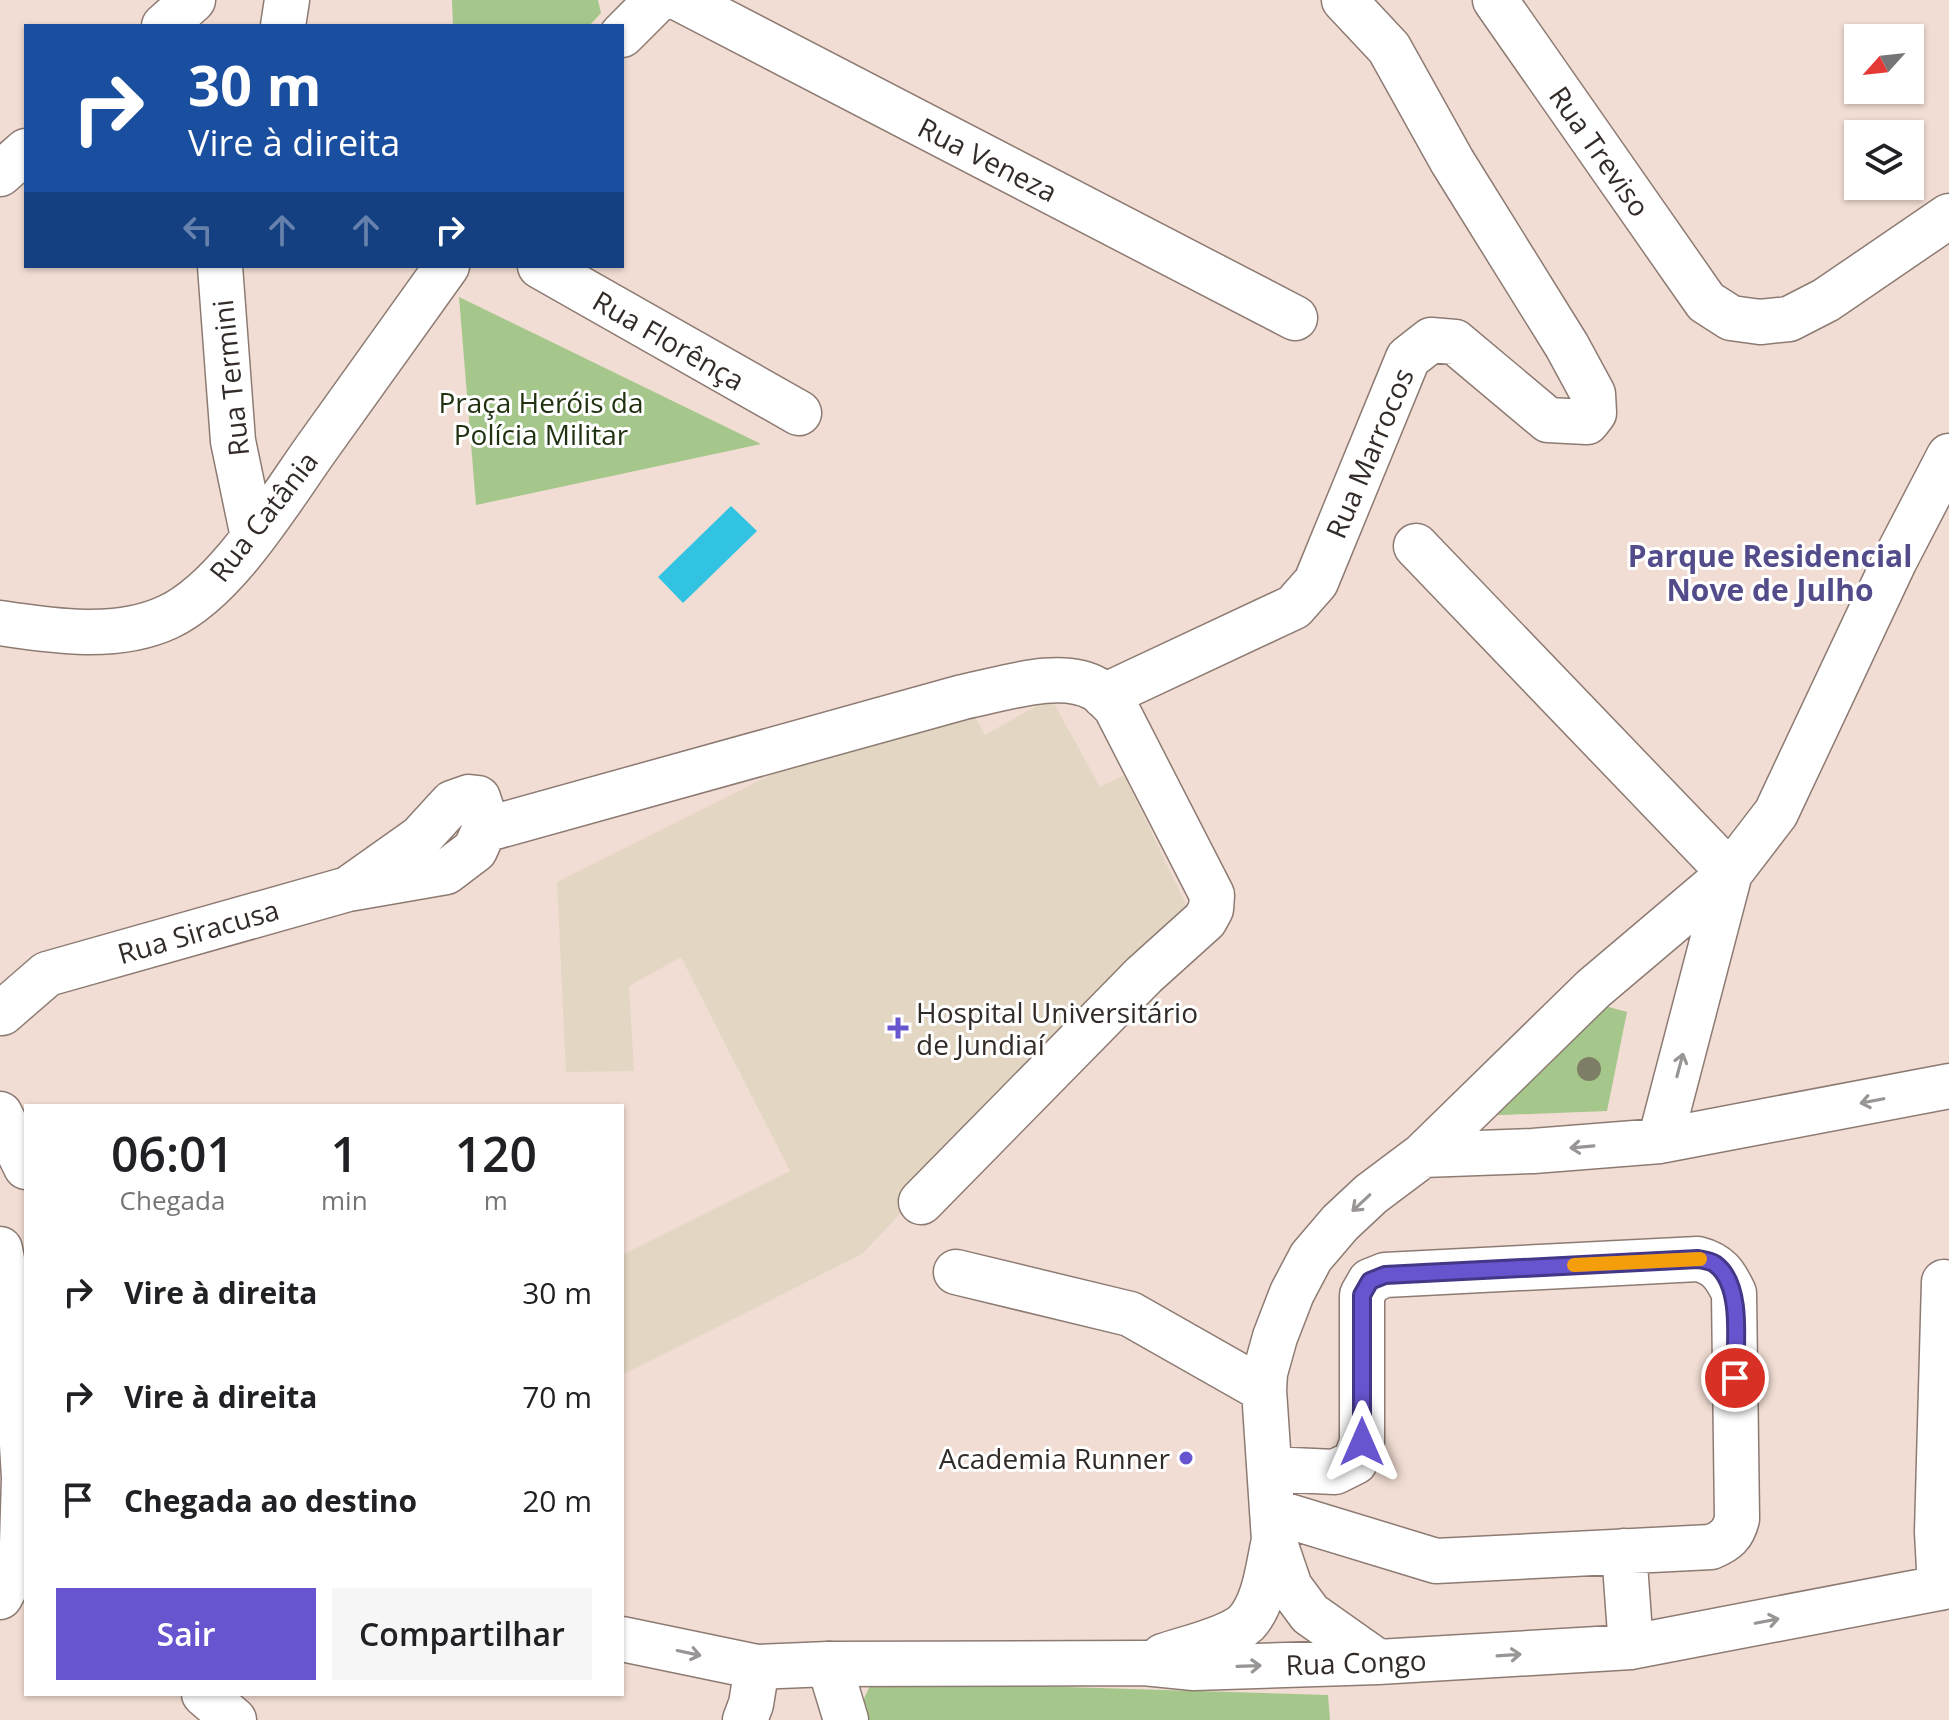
<!DOCTYPE html>
<html lang="pt">
<meta charset="utf-8">
<style>
:root{--surface:#fff;--page:#f6f6f6;--text:#202124;--muted:#757577;--accent:#6755cf}
body{margin:0;font-family:"Open Sans",sans-serif;background:var(--page);color:var(--text);height:100vh;display:flex;flex-direction:column;font-size:30px;white-space:nowrap}
*{box-sizing:border-box;margin:0}
p{font-size:26px;color:var(--muted)}
.icon{flex:none;width:44px;height:44px;fill:none;stroke:currentColor;stroke-width:2;stroke-linecap:round;stroke-linejoin:round}
.map{position:relative;flex:1;overflow:hidden}
.sheet{position:absolute;left:24px;top:1104px;width:600px;height:592px;display:flex;flex-direction:column;background:var(--surface);border-radius:0px;box-shadow:0 2px 6px #0004}
.sheet>*{flex:none}
.top-card{position:absolute;left:24px;top:24px;width:600px;height:244px;border-radius:0px;box-shadow:0 2px 6px #0004;background:#1a4fa0;color:#fff;overflow:hidden}
.needle{width:52px;rotate:243deg}
.controls{position:absolute;left:1844px;top:24px;display:grid;gap:16px}
.controls a{display:grid;place-items:center;width:80px;height:80px;border-radius:0px;background:var(--surface);box-shadow:0 2px 6px #0004;font-size:40px}
.pin{position:absolute;display:grid;place-items:center;width:68px;height:68px;color:#fff;margin:-34px;border:4px solid #fff;border-radius:50%;box-shadow:0 2px 8px #0007}
.me{position:absolute;width:88px;margin:-44px;rotate:0deg;stroke-linejoin:round;filter:drop-shadow(0 0 6px #0008)}
.turn{display:flex;align-items:center;gap:28px;height:168px;padding:0 32px;font-size:36px}
.turn .icon{width:104px;height:104px;stroke-width:2.5}
.turn b{display:block;font-size:56px;line-height:68px}
.lanes{display:flex;align-items:center;height:76px;padding:0 32px;background:#0003;justify-content:center;gap:40px;direction:ltr}
.lanes .off{opacity:.35}
.eta{display:flex;justify-content:space-evenly;align-items:center;height:136px;text-align:center}
.eta b{font-size:48px;font-weight:600;line-height:56px}
.cta{display:flex;gap:16px;margin-top:auto;padding:16px 32px}
.cta a{flex:1;height:92px;border-radius:0px;background:var(--accent);color:#fff;font-size:32px;font-weight:600;line-height:92px;text-align:center}
.cta a+a{background:var(--page);color:var(--text)}
ul{padding:0;list-style:none}
li{display:flex;align-items:center;gap:24px;height:104px;padding:0 32px}
li div{flex:1}
li b{display:block;font-size:30px}
li em{font-style:normal}
.map>svg:first-child{display:block}
.medical{fill:#e3d6c2}
.green{fill:#a5c78b}
.water{fill:#33c3e2}
.lines{fill:none;stroke-linecap:round;stroke-linejoin:round}
.minor-casing{stroke:#8d7b73;stroke-width:47}
.major-casing{stroke:#8d7b73;stroke-width:47}
.minor{stroke:#fff;stroke-width:44}
.major{stroke:#fff;stroke-width:44}
.tree{fill:#7e7e67}
.oneway{stroke:#999594}
.route-casing{stroke:#433787;stroke-width:20}
.route{stroke:#6755cf;stroke-width:14}
.slow{stroke:#f59e0b;stroke-width:14}
.poi-dot{fill:#6755cf;stroke:#fff;stroke-width:3}
.labels{text-anchor:middle;dominant-baseline:central;stroke-width:6;stroke-linejoin:round;paint-order:stroke}
.street-label{font-size:28px;fill:#332b28;stroke:#fff}
.park-label{font-size:28px;fill:#1f310e;stroke:#fff}
.poi-label{font-size:28px;fill:#332b28;stroke:#fff;text-anchor:start}
.neighbourhood-label{font-size:30px;font-weight:bold;fill:#524c8b;stroke:#fff}
</style>
<div class="map">
<svg width="1949" height="1720" viewBox="0 0 1949 1720">
<rect width="100%" height="100%" fill="#f1ddd3"/>
<!-- medical -->
<path class="medical" d="M 1051,698 L 1100,787 L 1124,775 L 1189,911 L 862,1254 L 622,1375 L 622,1255 L 790,1171 L 681,957 L 629,986 L 634,1071 L 566,1072 L 557,882 L 837,742 L 969,705 L 985,735 Z"/>
<!-- green -->
<path class="green" d="M 452,0 L 598,0 L 601,13 L 589,26 L 453,26 Z
M 459,297 L 761,444 L 476,505 Z
M 1605,1006 L 1627,1012 L 1607,1111 L 1476,1116 Z
M 872,1681 L 1328,1695 L 1330,1720 L 868,1720 L 862,1703 Z"/>
<!-- water -->
<path class="water" d="M 731,506 L 757,531 L 683,603 L 658,577 Z"/>
<g class="lines">
<!-- minor casing -->
<g class="minor-casing">
<path id="minor" d="M 682,0 L 1295,318
M 1495,0 L 1706,302 L 1731,318 L 1760,322 L 1789,319 L 1826,300 L 1949,216
M 164,26 L 193,0
M 283,26 L 287,0
M 622,35 L 657,0
M 0,174 L 26,151
M 220,266 L 233,441 L 253,537
M 540,266 L 799,413
M 1416,546 L 1730,873
M 0,623 C 53,631 117,641 168,617 C 226,590 279,501 316,449 C 359,388 403,327 447,266
M 1104,696 L 1294,607 L 1316,582 L 1408,358 L 1431,340 L 1455,342 L 1548,420 L 1587,422 L 1594,413 L 1593,394 L 1567,346 L 1452,161 L 1389,48 L 1344,0
M 484,830 L 963,697 C 1000,690 1061,668 1096,689 C 1103,693 1109,701 1115,706 L 1212,895 L 1211,909 L 1205,920 L 1144,975 L 921,1202
M 2,1013 L 47,974 L 348,889 L 446,872 L 475,850 L 484,830 L 483,813 L 478,798 L 469,797 L 452,803 L 420,838 L 348,889
M 1660,1141 L 1730,873
M 1423,1155 L 1533,1151 L 1660,1141 L 1949,1086
M 956,1272 L 1130,1314 L 1264,1390
M 1270,1469 L 1335,1472 L 1355,1462 L 1362,1442 L 1362,1295 L 1370,1281 L 1385,1275 L 1698,1259 C 1718,1264 1725,1274 1734,1293 L 1737,1519 C 1733,1535 1726,1541 1711,1547 L 1436,1561 L 1272,1511
M 1624,1551 L 1631,1647
M 1940,1588 L 1937,1532 L 1944,1282
M 622,1639 L 757,1667 L 829,1664 L 1144,1663 L 1194,1668 L 1378,1662 L 1631,1647 L 1949,1586
M 1163,1656 C 1186,1648 1229,1639 1246,1623 C 1265,1603 1268,1566 1274,1540
M 1378,1662 L 1310,1614 L 1290,1587 L 1274,1540 L 1264,1390 L 1265,1373 L 1275,1337 L 1292,1293 L 1311,1257 L 1340,1223 L 1371,1194 L 1423,1155 L 1593,989 L 1730,873 L 1776,813 L 1895,560 L 1949,456"/>
</g>
<!-- major casing -->
<g class="major-casing">
<path id="major" d="M 0,1114 L 26,1167
M 0,1249 L 15,1328 L 24,1478 L 22,1544 L 19,1562 L 0,1597
M 829,1664 L 846,1720
M 204,1694 L 234,1720
M 745,1720 L 751,1704 L 757,1667"/>
</g>
<!-- minor -->
<use href="#minor" class="minor"/>
<!-- major -->
<use href="#major" class="major"/>
</g>
<!-- trees -->
<circle class="tree" cx="1589" cy="1069" r="12"/>
<!-- one-way arrows -->
<defs><path id="oneway-shaft" d="M-6 0H5M1.5-3L5.5 0L1.5 3" fill="none" stroke-width="1.6" stroke-linecap="round" stroke-linejoin="round" transform="scale(2)"/></defs>
<g class="oneway">
<use href="#oneway-shaft" transform="translate(1680 1065) rotate(-75)"/>
<use href="#oneway-shaft" transform="translate(1872 1101) rotate(169)"/>
<use href="#oneway-shaft" transform="translate(1582 1147) rotate(175)"/>
<use href="#oneway-shaft" transform="translate(1361 1203) rotate(137)"/>
<use href="#oneway-shaft" transform="translate(1767 1621) rotate(-11)"/>
<use href="#oneway-shaft" transform="translate(689 1653) rotate(12)"/>
<use href="#oneway-shaft" transform="translate(1509 1655) rotate(-4)"/>
<use href="#oneway-shaft" transform="translate(1249 1666) rotate(-2)"/>
</g>
<g class="lines">
<!-- route casing -->
<g class="route-casing">
<path id="route" d="M 1362,1442 L 1362,1295 L 1370,1281 L 1385,1275 L 1698,1259 C 1703,1260 1711,1261 1715,1264 C 1744,1285 1735,1346 1735,1378"/>
</g>
<!-- route -->
<use href="#route" class="route"/>
<!-- slow -->
<path class="slow" d="M 1574,1265 L 1700,1259"/>
</g>
<!-- markers -->
<g class="poi-dot">
<path d="M894 1016h8v8h8v8h-8v8h-8v-8h-8v-8h8z"/>
<circle cx="1186" cy="1458" r="8"/>
</g>
<g class="labels">
<!-- street labels -->
<g class="street-label">
<text transform="translate(1600 151) rotate(55)">Rua Treviso</text>
<text transform="translate(988 159) rotate(27)">Rua Veneza</text>
<text transform="translate(669 340) rotate(30)">Rua Florênça</text>
<text transform="translate(230 378) rotate(-96)">Rua Termini</text>
<text transform="translate(1369 453) rotate(-67)">Rua Marrocos</text>
<text transform="translate(263 516) rotate(-52)">Rua Catânia</text>
<text transform="translate(198 931) rotate(-16)">Rua Siracusa</text>
<text transform="translate(1356 1662) rotate(-2)">Rua Congo</text>
</g>
<!-- park labels -->
<g class="park-label">
<text x="541" y="402">Praça Heróis da<tspan x="541" dy="32">Polícia Militar</tspan></text>
</g>
<!-- poi labels -->
<g class="poi-label">
<text x="916" y="1012">Hospital Universitário<tspan x="916" dy="32">de Jundiaí</tspan></text>
<text x="1170" y="1458" text-anchor="end">Academia Runner</text>
</g>
<!-- neighbourhood labels -->
<g class="neighbourhood-label">
<text x="1770" y="555">Parque Residencial<tspan x="1770" dy="34">Nove de Julho</tspan></text>
</g>
</g>
</svg>
<div class="controls">
<a><svg class="needle" viewBox="-14 -14 28 28"><path d="M0-13l5 13h-10z" fill="#e53935"/><path d="M0 13l5-13h-10z" fill="#757577"/></svg></a>
<a><svg class="icon" aria-label="layers" viewBox="0 0 24 24"><path d="M12 4l9 5-9 5-9-5zM3 14l9 5 9-5"/></svg></a>
</div>
<div class="pin" style="left:1735px;top:1378px;background:#d93025"><svg class="icon" aria-label="arrive" viewBox="0 0 24 24"><path d="M6 21V4h12l-3 4 3 4H6"/></svg></div>
<svg class="me" style="left:1362px;top:1442px" viewBox="-20 -20 40 40"><path d="M0-17L14 15 0 8-14 15z" fill="#6755cf" stroke="#fff" stroke-width="4"/></svg>
<div class="top-card">
<div class="turn"><svg class="icon" aria-label="right" viewBox="0 0 24 24"><path d="M7 20v-9h11M14 6l5 5-5 5"/></svg><div><b>30 m</b>Vire à direita</div></div>
<div class="lanes"><svg class="icon off" aria-label="left" viewBox="0 0 24 24"><path d="M17 20v-9H6M10 6l-5 5 5 5"/></svg><svg class="icon off" aria-label="ahead" viewBox="0 0 24 24"><path d="M12 20V5M6 11l6-6 6 6"/></svg><svg class="icon off" aria-label="ahead" viewBox="0 0 24 24"><path d="M12 20V5M6 11l6-6 6 6"/></svg><svg class="icon" aria-label="right" viewBox="0 0 24 24"><path d="M7 20v-9h11M14 6l5 5-5 5"/></svg></div>
</div>
<section class="sheet">
<div class="eta">
<div><b>06:01</b><p>Chegada</p></div>
<div><b>1</b><p>min</p></div>
<div><b>120</b><p>m</p></div>
</div>
<ul>
<li><svg class="icon" aria-label="right" viewBox="0 0 24 24"><path d="M7 20v-9h11M14 6l5 5-5 5"/></svg><div><b>Vire à direita</b></div><em>30 m</em></li>
<li><svg class="icon" aria-label="right" viewBox="0 0 24 24"><path d="M7 20v-9h11M14 6l5 5-5 5"/></svg><div><b>Vire à direita</b></div><em>70 m</em></li>
<li><svg class="icon" aria-label="arrive" viewBox="0 0 24 24"><path d="M6 21V4h12l-3 4 3 4H6"/></svg><div><b>Chegada ao destino</b></div><em>20 m</em></li>
</ul>
<div class="cta"><a>Sair</a><a>Compartilhar</a></div>
</section>
</div>
